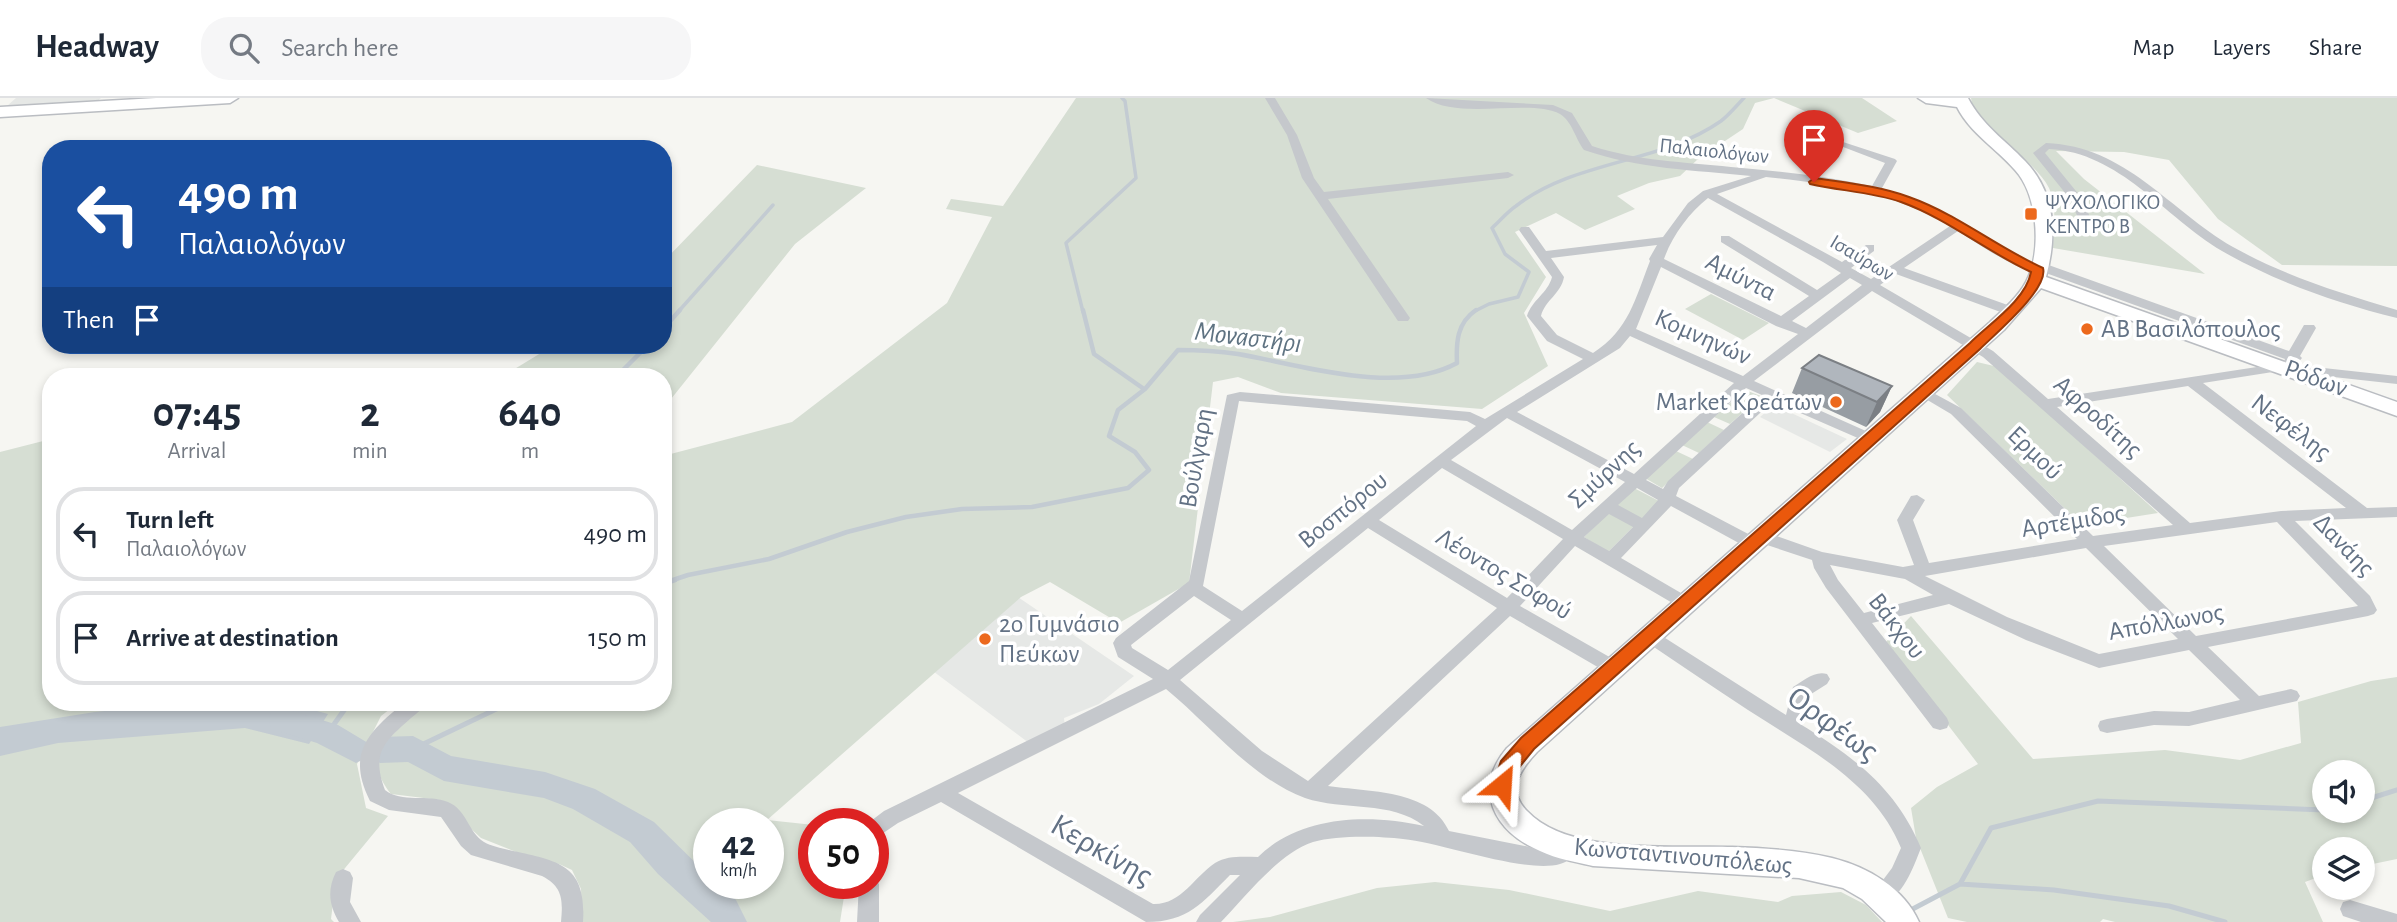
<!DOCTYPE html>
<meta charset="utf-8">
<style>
:root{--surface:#fff;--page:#f6f6f7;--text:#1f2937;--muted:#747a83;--line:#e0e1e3}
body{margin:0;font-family:"Alegreya Sans",sans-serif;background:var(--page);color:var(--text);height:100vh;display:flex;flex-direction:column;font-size:26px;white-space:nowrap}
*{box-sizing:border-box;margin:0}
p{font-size:23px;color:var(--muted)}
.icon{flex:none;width:38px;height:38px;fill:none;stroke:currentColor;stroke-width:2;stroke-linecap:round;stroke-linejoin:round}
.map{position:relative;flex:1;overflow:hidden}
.side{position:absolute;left:42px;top:270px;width:630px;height:343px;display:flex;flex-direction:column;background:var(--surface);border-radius:28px;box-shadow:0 4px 10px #0003}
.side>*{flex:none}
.banner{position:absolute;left:42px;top:42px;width:630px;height:214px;border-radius:28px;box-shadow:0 4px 10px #0003;background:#1a4fa0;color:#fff;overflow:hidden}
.fabs{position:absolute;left:2312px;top:662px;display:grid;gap:14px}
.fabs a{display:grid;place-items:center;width:63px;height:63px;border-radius:50%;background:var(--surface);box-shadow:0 4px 10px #0003;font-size:35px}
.speed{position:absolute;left:693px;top:710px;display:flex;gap:14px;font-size:35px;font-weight:700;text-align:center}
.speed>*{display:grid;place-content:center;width:91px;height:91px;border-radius:50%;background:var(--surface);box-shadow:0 4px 10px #0003;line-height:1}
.speed small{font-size:18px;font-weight:400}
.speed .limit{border:10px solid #d22;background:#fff;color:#111}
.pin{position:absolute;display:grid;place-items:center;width:60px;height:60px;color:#fff;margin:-72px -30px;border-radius:50% 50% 50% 0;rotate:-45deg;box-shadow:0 0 7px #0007}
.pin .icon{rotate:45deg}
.me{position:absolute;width:77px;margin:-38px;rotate:27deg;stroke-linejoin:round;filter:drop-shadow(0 0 5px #0008)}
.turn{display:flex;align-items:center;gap:24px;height:147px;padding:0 21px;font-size:32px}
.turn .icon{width:91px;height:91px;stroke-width:2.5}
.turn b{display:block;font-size:49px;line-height:60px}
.then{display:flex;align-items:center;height:66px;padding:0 21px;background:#0003;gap:14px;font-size:26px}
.eta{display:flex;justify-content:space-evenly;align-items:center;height:119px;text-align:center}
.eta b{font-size:42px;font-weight:700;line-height:49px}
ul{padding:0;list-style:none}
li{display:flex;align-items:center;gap:21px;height:94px;margin:0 14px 10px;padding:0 7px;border:4px solid var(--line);border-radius:28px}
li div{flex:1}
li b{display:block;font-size:26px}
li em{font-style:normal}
header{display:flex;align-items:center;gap:42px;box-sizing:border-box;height:98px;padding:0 35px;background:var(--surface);border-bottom:2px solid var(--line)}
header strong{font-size:33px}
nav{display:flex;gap:38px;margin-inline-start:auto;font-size:24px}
.search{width:490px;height:63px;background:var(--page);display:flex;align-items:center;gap:18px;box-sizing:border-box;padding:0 24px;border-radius:28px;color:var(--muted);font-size:26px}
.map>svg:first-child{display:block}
.built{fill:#e6e8e6}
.green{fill:#d6ded3;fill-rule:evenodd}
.water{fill:#c3cbd2}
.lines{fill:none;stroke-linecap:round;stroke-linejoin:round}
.stream-far2{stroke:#c3cbd2;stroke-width:3.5}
.stream-far1{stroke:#c3cbd2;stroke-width:4.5}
.stream{stroke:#c3cbd2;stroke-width:5}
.river{fill:#c3cbd2;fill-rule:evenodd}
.secondary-casing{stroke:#babdc2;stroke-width:3}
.street{fill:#c5c8cc;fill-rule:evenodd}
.secondary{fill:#fff;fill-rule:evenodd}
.wall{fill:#979da3}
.shaded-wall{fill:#7b7f84}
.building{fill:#b0b6bd;stroke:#7b7f84;stroke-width:2}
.route{fill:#ea580c;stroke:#983908;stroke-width:2}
.poi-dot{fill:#ec691d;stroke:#fff;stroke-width:2.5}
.labels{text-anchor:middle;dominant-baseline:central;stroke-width:7;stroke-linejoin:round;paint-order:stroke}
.far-street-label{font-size:21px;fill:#637285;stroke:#fff}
.far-poi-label{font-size:21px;fill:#637285;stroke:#fff;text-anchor:start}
.street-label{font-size:26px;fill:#637285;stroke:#fff}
.poi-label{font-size:26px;fill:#637285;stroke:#fff;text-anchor:start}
.water-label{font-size:28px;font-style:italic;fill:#5f7382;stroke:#fff}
.near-street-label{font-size:32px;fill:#637285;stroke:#fff}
</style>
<header>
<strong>Headway</strong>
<div class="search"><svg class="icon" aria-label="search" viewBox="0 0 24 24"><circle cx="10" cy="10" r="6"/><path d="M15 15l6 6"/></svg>Search here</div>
<nav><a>Map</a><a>Layers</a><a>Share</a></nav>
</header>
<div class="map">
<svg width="2397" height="824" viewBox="0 0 2397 824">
<rect width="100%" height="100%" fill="#f6f6f2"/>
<!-- built -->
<path class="built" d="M 16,0 L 101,0 L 92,8 L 0,14 Z
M 1774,307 L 1847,341 L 1830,354 L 1760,319 Z
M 965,463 L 1134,578 L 1099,606 L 1064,620 L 1065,630 L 1029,645 L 842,505 Z"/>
<!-- green -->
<path class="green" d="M 1076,0 L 1862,0 L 1897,23 L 1858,35 L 1774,0 L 1755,5 L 1743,31 L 1698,61 L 1680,78 L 1649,85 L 1617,98 L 1635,111 L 1585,132 L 1556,115 L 1515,134 L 1546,179 L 1524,215 L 1548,268 L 1482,311 L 1281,295 L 1238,279 L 1213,284 L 1189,485 L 1119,525 L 1050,484 L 1021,499 L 767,722 L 814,727 L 814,786 L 846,786 L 840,824 L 582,824 L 581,791 L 572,772 L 559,766 L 531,760 L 481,740 L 440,702 L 391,696 C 382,685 374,669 376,654 L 424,604 L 663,604 L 663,358 L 792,324 L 947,205 L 992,119 L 946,111 L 951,101 L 1003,108 ZM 709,726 L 768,726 L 768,786 L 709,786 Z
M 1971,0 L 2397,0 L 2397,168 L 2282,167 L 2218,121 L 2169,62 L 2124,54 L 2056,53 L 2084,81 L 2205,176 L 2053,150 C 2054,130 2057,108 2049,90 C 2034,60 1974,28 1971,0 Z
M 757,67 L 866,90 L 795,146 L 663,311 L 663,278 L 503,278 L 554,247 L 663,247 L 663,164 Z
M 1711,196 L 1769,225 L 1743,242 L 1685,211 Z
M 1977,264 L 1998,269 L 2158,415 L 2082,427 L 1947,297 Z
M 1745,292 L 1761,298 L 1730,326 L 1714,319 Z
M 1707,324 L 1724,332 L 1699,355 L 1682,347 Z
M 51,341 L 51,604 L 399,604 L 381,618 L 357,666 L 366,710 L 388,718 L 336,781 L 331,821 L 334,824 L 0,824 L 0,354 Z
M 1676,353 L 1693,361 L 1662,390 L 1645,380 Z
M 1634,390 L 1659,403 L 1641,422 L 1615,408 Z
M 1609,414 L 1635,427 L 1608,454 L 1584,439 Z
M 1911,518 L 2033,661 L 2165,652 L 2240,662 L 2301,645 L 2298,604 L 2371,583 L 2397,579 L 2397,761 L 2363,768 L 2362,751 L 2324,751 L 2324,777 L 2305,784 L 2323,824 L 2115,824 L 2103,821 L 2100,824 L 1967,824 L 1948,820 L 1916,740 L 1911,710 L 1937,689 L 1978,666 L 1885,545 ZM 2324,674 L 2362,674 L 2362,712 L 2324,712 Z
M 1435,784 L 1509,792 L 1610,813 L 1698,793 L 1778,804 L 1792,798 L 1841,794 L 1866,807 L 1882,824 L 1233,824 L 1270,819 L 1377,790 Z"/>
<!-- water -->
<path class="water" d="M 191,604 L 284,604 L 328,616 L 309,646 L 245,630 L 58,645 L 0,658 L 0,629 L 95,614 Z"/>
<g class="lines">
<!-- stream-far2 -->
<path class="stream-far2" d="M 678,214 L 773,107
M 1083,214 L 1066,145 L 1136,80 L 1125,3 L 1122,0
M 1473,214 L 1489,206 L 1518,199 L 1529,174 L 1505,156 L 1492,130 C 1500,123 1507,114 1516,108 C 1575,62 1660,66 1721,23 C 1729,17 1737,7 1744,0"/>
<!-- stream-far1 -->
<path class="stream-far1" d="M 1083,212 L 1094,256 L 1144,291
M 663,231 L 680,212
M 617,278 L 648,247
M 670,483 L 688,477 L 769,461 L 847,434 L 906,419 L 962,411 L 1032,409 L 1128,390 L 1149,372 L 1135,354 L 1109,338 L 1118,312 L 1145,291 L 1178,252 C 1198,252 1218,253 1238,256 C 1301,267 1397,298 1457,265 C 1456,244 1457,225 1476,212"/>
<!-- stream -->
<path class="stream" d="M 663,486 L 675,482
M 327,636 L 350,604
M 413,651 L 511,604
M 2362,703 L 2397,692
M 2331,712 L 2334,712
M 1960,786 L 1991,730 L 2098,703 L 2324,712
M 1907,814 L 1960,786 L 2054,792 L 2169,808 L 2225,824"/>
<!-- river -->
<path class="river" d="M 283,610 L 338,627 L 368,645 L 380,639 L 413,638 L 451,658 L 545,674 L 595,691 L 654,724 L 709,778 L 709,786 L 718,786 L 736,802 L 747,824 L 711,824 L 658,776 L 630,744 L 573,711 L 544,700 L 444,683 L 408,664 L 380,665 L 368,659 L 356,665 L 317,645 L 272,631 L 268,622 L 272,613 Z"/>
<!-- secondary casing -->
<g class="secondary-casing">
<path id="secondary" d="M 156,0 L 238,0 L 230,5 L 0,19 L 0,9 Z
M 1918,0 L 1968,0 C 1982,27 2005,42 2025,63 C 2056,95 2057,138 2046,179 L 2397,304 L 2397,318 L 2041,190 L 2004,232 L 1537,654 C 1520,672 1506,692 1527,713 C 1569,758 1674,747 1732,749 C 1765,750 1799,752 1832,760 C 1868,769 1904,790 1919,824 L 1886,824 L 1862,801 L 1843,790 L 1799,780 L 1593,768 C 1575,764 1557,761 1540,753 C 1494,734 1472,691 1507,650 L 1990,224 C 2003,212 2018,199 2026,184 C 2042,153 2038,97 2015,72 C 1996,50 1970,35 1957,9 L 1926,5 Z"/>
</g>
<!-- street -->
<path class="street" d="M 1265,0 L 1275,0 L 1297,37 L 1314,80 L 1324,94 L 1508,74 L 1514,77 L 1508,80 L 1328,101 L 1410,220 L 1408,223 L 1398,223 L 1302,80 L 1287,37 Z
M 1426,0 L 1553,7 L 1572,15 L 1592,48 C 1638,63 1684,64 1731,69 C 1778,73 1826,78 1872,88 L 1885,65 L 1838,47 L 1843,44 L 1895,61 L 1897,63 L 1882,90 L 1931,108 L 2034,166 L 2043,165 L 2289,253 L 2304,227 L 2314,227 L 2316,230 L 2300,258 L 2302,260 L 2296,267 L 2397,278 L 2397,286 L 2279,273 L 2203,285 L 2367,410 L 2397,409 L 2397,419 L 2295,423 L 2370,498 L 2377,512 L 2374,516 L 2368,518 L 2208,549 L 2259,598 L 2291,591 L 2297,593 L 2300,598 L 2297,603 L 2189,628 L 2154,627 L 2107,635 L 2100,633 L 2098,628 L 2100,623 L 2107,621 L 2154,613 L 2189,614 L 2240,602 L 2189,552 L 2099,570 L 2026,542 L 1949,506 L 1872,525 L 1947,620 L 1949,625 L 1947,630 L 1940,632 L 1933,630 L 1826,490 L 1814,470 L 1812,462 L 1761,445 L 1760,450 L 1748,450 L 1671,408 L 1621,460 L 1693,502 L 1695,506 L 1693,510 L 1681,510 L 1575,448 L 1520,508 L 1620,565 L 1623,570 L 1620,575 L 1614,577 L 1608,575 L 1510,518 L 1328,688 C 1368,694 1430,691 1449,733 L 1540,751 L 1553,750 L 1569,740 L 1576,743 L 1579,749 C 1575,757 1568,764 1560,766 C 1526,776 1443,745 1403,741 C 1378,738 1337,737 1313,744 C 1280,754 1245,799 1221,824 L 1196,824 L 1200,817 L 1240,777 L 1230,777 C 1202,805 1188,824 1146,824 L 941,704 L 898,725 L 873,742 L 873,726 L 867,726 L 884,713 L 1153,581 L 1118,559 L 1113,545 L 1116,540 L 1189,483 L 1227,297 L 1240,294 L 1470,314 L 1485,321 L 1583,261 L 1547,243 L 1527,218 C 1532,202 1548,195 1552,179 L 1519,132 L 1521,129 L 1529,129 L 1546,153 L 1663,139 L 1688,105 L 1703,93 L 1751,78 C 1694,72 1639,71 1584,52 C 1576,42 1572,23 1560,16 C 1530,0 1458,23 1426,0 ZM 1766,79 C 1831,86 1893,94 1950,128 L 1871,181 L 1851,170 L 1874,153 L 1874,147 L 1866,147 L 1842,164 L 1717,96 ZM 1708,100 L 1823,164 L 1841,175 L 1817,192 L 1729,138 L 1721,138 L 1721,144 L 1809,198 L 1781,218 L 1664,161 C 1672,138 1689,115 1708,100 ZM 1958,133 C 1974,143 2027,180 2043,174 L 2285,261 L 2283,265 L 2048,301 L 1993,253 L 1880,187 L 1896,176 L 2006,216 L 2016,216 L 2016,210 L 1904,170 ZM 1657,147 L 1649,161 L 1650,163 C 1635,201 1629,232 1593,255 L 1557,237 L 1541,218 C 1545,202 1561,196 1564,179 L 1551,160 ZM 1661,169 L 1776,228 L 1798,236 L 1743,278 L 1636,231 ZM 1850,180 L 1862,187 L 1806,230 L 1792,223 ZM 1872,193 L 1983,259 L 2173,427 L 2093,438 L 1961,310 L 1924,290 L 1919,291 L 1917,294 L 1919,297 L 1951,316 L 2077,441 L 1929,465 L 1913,422 L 1925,402 L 1917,397 L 1911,398 L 1897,422 L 1914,467 L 1903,469 L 1822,454 L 1762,433 L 1754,439 L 1676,398 L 1679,390 L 1773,303 L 1867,344 L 1877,344 L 1879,341 L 1877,338 L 1754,283 ZM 1630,238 L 1734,285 L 1634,376 L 1517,314 L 1620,250 ZM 2188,288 L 2346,410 L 2281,413 L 2190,425 L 2057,309 ZM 1746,290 L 1762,297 L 1668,383 L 1663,391 L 1646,382 ZM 1239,303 L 1467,323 L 1476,328 L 1242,513 L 1203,488 ZM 1507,320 L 1625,384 L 1572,432 L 1451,362 ZM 1442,370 L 1563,441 L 1507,500 L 1379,422 ZM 1637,390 L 1658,402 L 1642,420 L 1618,407 ZM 1609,416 L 1633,429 L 1609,453 L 1584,439 ZM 2277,424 L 2358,508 L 2196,538 L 2104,448 ZM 1368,430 L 1497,510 L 1308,683 L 1262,653 L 1180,582 ZM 2086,450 L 2178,541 L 2099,556 L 2007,519 L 1925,478 ZM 1830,467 L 1905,481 L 1933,497 L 1864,515 L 1838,482 ZM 1194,498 L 1231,522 L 1168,572 L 1132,550 L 1131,547 ZM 1166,591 C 1210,627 1251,680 1305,700 C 1343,713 1391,702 1424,728 C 1369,716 1301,717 1258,759 C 1244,759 1228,757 1215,765 C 1194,779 1181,807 1153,806 L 958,695 Z
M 2046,45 C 2126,48 2169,112 2233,149 C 2285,178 2340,195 2397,212 L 2397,220 C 2337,205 2276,184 2222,153 C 2165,119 2119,54 2049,51 L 2045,55 L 2080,98 L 2092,123 L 2071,135 L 2039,130 L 2039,124 L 2043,123 L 2069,127 L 2079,122 L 2070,101 L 2033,55 Z
M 1651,531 L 1786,617 L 1793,589 C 1803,583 1815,572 1827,576 L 1830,581 L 1827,586 L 1808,598 L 1806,613 L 1800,626 C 1854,659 1896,690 1921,750 C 1913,770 1903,799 1881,807 L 1874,805 L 1871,798 L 1892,770 L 1901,750 C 1874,683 1805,649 1748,612 C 1713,589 1679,566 1645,543 L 1642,538 L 1645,533 Z
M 405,604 L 427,604 C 423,611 417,615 411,620 C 384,644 371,655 385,692 C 401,705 429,696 448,704 C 467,712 468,734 484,744 C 491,748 501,750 509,752 C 557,763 587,765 583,824 L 561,824 C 563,802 563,789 542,778 L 471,757 L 461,748 L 441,719 L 389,712 L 370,703 C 346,655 368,634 405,604 Z
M 343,771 L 350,774 L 353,780 L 350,804 L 361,824 L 339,824 C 329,807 327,792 336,774 Z
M 873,778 L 879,786 L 879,824 L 857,824 L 859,786 L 873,786 Z
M 2350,802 L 2397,816 L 2397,824 L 2361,824 L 2343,818 L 2340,811 L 2343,804 Z"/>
<!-- secondary -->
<use href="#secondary" class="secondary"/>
</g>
<!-- wall -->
<path class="wall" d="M 1802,270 L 1892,288 L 1880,314 L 1866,329 L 1792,295 Z"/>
<!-- shaded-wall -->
<path class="shaded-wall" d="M 1892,288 L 1880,314 L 1866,329 L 1877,304 Z"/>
<!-- building -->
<path class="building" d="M 1819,257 L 1892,288 L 1877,304 L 1802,270 Z"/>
<!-- route -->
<path class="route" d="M 1814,80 C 1847,85 1879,88 1909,99 C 1957,116 1997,149 2043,170 C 2049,191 1995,236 1980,251 L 1534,651 L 1517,672 L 1509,692 L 1502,695 L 1495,692 L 1493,687 L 1501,663 L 1521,640 L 1970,245 C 1989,226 2026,202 2031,174 C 1987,154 1948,121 1901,104 C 1872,94 1841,93 1810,86 L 1809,84 Z"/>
<!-- markers -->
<g class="poi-dot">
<rect x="2024" y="109" width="14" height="14" rx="3.5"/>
<circle cx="2087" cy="231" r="7"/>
<circle cx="1836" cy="304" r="7"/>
<circle cx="985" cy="541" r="7"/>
</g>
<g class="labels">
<!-- far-street labels -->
<g class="far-street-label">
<text transform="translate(1714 53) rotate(6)">Παλαιολόγων</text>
<text transform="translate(1862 160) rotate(31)">Ισαύρων</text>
</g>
<!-- far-poi labels -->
<g class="far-poi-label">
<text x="2045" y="104">ΨΥΧΟΛΟΓΙΚΟ<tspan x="2045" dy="24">ΚΕΝΤΡΟ B</tspan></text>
</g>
<!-- street labels -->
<g class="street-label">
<text transform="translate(1741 179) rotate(27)">Αμύντα</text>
<text transform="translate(1703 239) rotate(24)">Κομνηνών</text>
<text transform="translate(2316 280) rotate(20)">Ρόδων</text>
<text transform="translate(2098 319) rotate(42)">Αφροδίτης</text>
<text transform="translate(2291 329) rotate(37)">Νεφέλης</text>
<text transform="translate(2035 355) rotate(44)">Ερμού</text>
<text transform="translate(1196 360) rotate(-80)">Βούλγαρη</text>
<text transform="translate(1604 376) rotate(-43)">Σμύρνης</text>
<text transform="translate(1343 412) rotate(-39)">Βοσπόρου</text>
<text transform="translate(2073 423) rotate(-9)">Αρτέμιδος</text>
<text transform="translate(2344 447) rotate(46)">Δανάης</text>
<text transform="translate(1504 476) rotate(31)">Λέοντος Σοφού</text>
<text transform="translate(2166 524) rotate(-10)">Απόλλωνος</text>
<text transform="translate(1897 528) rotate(52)">Βάκχου</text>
<text transform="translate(1683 758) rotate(5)">Κωνσταντινουπόλεως</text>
</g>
<!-- poi labels -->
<g class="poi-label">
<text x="2101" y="231">ΑΒ Βασιλόπουλος</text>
<text x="1822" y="304" text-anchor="end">Market Κρεάτων</text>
<text x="999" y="526">2ο Γυμνάσιο<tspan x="999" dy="30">Πεύκων</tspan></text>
</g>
<!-- water labels -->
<g class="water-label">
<text transform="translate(1248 240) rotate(7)">Μοναστήρι</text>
</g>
<!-- near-street labels -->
<g class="near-street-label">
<text transform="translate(1833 626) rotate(36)">Ορφέως</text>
<text transform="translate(1102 752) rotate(30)">Κερκίνης</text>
</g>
</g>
</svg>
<div class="fabs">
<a><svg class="icon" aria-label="sound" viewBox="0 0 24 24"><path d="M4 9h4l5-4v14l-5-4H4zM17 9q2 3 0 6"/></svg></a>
<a><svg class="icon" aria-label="layers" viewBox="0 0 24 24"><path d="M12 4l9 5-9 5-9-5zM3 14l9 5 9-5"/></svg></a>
</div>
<div class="speed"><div>42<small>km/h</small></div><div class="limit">50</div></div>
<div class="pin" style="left:1814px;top:84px;background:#d93025"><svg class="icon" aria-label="arrive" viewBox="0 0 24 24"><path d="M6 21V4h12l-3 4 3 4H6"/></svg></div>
<svg class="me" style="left:1502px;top:687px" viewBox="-20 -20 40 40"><path d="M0-17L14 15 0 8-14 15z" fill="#ea580c" stroke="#fff" stroke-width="4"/></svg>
<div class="banner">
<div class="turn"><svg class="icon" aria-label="left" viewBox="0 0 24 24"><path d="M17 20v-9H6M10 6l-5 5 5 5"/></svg><div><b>490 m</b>Παλαιολόγων</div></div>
<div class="then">Then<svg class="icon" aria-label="arrive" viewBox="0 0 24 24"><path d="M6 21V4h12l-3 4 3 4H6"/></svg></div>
</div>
<section class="side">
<div class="eta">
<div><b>07:45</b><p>Arrival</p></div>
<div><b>2</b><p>min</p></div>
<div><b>640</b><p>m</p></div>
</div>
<ul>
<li><svg class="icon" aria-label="left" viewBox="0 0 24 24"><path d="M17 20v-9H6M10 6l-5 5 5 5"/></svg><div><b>Turn left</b><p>Παλαιολόγων</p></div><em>490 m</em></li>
<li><svg class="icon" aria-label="arrive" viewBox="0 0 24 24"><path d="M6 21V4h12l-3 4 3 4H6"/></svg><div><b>Arrive at destination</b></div><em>150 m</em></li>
</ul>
</section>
</div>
